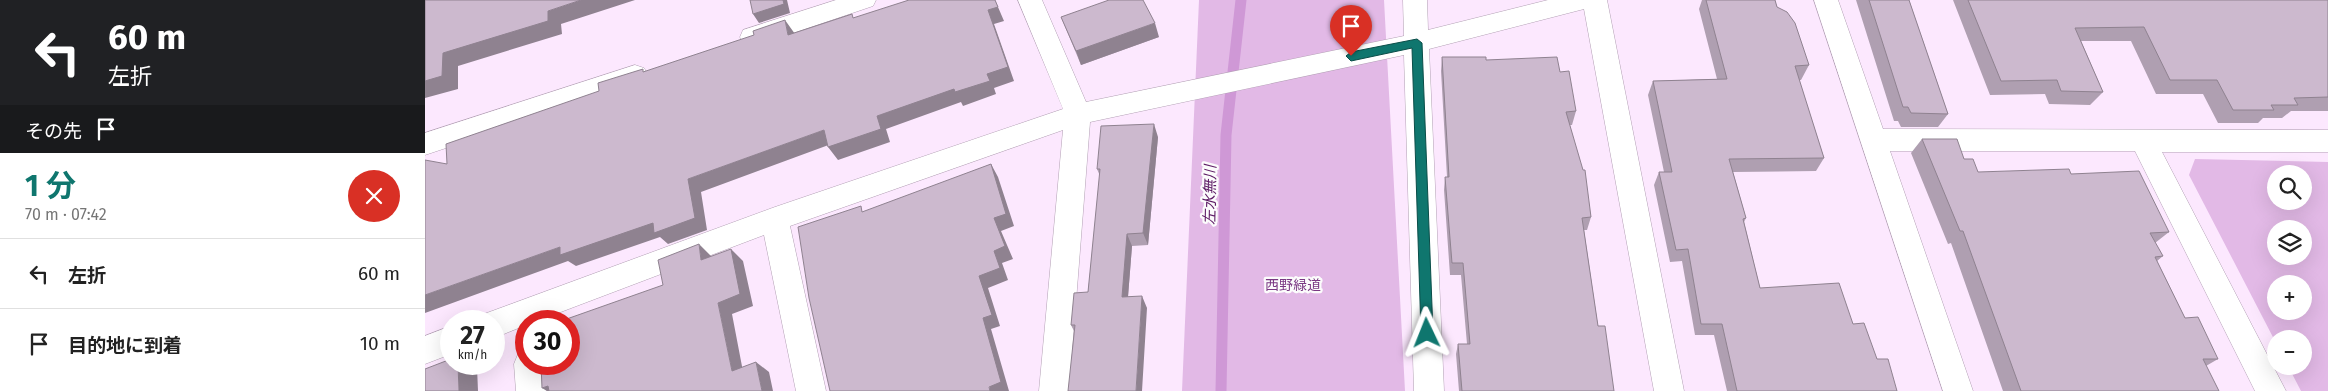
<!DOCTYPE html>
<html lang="ja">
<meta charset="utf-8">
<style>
:root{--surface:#fff;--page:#f2f2f2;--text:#222;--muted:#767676;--line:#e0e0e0;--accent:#0f766e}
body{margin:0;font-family:"Fira Sans","Noto Sans JP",sans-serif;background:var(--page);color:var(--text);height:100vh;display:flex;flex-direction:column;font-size:19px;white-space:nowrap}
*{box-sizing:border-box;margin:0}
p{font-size:16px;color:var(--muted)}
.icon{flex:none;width:28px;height:28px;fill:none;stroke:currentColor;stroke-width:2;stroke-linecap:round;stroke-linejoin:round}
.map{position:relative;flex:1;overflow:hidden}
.drawer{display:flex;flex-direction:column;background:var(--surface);width:425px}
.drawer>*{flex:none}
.banner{background:#202124;color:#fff;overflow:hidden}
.controls{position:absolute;left:1842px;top:165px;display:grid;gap:10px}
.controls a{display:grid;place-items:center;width:45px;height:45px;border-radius:50%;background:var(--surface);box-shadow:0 5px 20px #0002;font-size:25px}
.speed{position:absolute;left:15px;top:310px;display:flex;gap:10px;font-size:25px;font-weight:700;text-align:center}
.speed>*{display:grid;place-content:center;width:65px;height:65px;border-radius:50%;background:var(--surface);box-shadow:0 5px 20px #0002;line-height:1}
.speed small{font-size:12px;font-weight:400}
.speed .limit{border:8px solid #d22;background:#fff;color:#111}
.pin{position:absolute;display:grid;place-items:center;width:42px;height:42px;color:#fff;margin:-51px -21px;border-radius:50% 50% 50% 0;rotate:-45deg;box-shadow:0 0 5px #0007}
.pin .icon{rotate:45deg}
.me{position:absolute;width:55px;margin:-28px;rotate:358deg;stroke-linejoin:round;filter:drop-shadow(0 0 4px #0008)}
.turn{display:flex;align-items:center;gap:18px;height:105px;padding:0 25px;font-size:22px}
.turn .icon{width:65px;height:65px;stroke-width:2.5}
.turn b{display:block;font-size:35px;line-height:42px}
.then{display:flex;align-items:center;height:48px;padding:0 25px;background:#0003;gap:10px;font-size:19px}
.round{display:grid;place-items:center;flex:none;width:52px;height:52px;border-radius:26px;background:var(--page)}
.summary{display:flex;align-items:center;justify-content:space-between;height:85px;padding:0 25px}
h1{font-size:30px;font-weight:700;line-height:38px;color:var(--accent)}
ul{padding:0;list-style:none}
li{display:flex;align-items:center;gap:15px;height:70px;padding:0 25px;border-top:1px solid var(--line)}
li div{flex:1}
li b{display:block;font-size:19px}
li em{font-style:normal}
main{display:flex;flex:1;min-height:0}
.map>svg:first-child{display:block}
.green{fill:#e2b9e6;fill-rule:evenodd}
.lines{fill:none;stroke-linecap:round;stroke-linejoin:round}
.stream{stroke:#cf98d6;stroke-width:11}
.minor-casing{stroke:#b2a0b4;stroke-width:1}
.minor{fill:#fff;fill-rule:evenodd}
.wall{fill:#af9fb1}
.shaded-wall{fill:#8f8290}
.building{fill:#ccb9ce;stroke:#8f8290}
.route{fill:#0f766e;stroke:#0a4d48}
.labels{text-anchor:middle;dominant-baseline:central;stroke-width:4.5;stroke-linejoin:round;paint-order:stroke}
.park-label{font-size:14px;fill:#7a3883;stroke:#fcfcfc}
.water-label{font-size:15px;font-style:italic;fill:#5b1863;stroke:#fcfcfc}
</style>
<main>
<section class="drawer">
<div class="banner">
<div class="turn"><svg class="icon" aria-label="left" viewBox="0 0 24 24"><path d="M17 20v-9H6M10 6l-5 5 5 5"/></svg><div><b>60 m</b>左折</div></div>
<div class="then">その先<svg class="icon" aria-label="arrive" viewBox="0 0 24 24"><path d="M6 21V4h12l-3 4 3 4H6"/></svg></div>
</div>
<div class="summary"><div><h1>1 分</h1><p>70 m · 07:42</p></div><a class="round" style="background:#d93025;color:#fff"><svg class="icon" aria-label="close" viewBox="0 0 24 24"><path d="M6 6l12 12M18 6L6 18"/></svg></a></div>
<ul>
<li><svg class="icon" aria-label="left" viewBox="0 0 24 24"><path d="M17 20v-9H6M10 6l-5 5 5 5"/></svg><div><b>左折</b></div><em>60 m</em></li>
<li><svg class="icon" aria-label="arrive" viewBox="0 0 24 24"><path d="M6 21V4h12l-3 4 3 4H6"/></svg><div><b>目的地に到着</b></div><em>10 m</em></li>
</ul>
</section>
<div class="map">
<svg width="1903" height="391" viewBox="0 0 1903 391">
<rect width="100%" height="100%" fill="#fce8fe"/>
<!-- green -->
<path class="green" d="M 774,0 L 959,0 L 980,391 L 757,391 Z
M 1770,159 L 1903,162 L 1903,391 L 1876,391 L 1863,366 L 1879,366 L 1879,339 L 1851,339 L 1851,343 L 1764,175 ZM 1851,174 L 1879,174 L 1879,201 L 1851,201 ZM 1851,229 L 1879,229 L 1879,256 L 1851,256 ZM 1851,284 L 1879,284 L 1879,311 L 1851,311 Z"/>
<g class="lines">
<!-- stream -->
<path class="stream" d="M 796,391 L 801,135 L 816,0"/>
<!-- minor casing -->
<g class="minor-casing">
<path id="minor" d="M 411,0 L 451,0 L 448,6 L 327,47 L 318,44 L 315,37 L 318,30 Z
M 593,0 L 617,0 L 661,102 L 979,36 L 978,0 L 1002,0 L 1003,30 L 1123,0 L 1182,0 L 1259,391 L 1229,391 L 1159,9 L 1004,49 L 1019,391 L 989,391 L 979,55 L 665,122 L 644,391 L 614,391 L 638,130 L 365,226 L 401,391 L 371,391 L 339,235 L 112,321 L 101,321 L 101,325 L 69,338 L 69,321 L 55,321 L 59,314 L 350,207 L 638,109 Z
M 1389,0 L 1413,0 L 1458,129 L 1903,130 L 1903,152 L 1737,152 L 1861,391 L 1830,391 L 1710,151 L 1465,151 L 1548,391 L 1518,391 Z
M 210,65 L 219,68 L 223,75 L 219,82 L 0,155 L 0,133 Z
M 26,326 L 26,354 L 0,364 L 0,336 Z
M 101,351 L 101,364 L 119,364 L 121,391 L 91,391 L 89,364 L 93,354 Z"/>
</g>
<!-- minor -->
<use href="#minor" class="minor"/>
</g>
<!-- wall -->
<path class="wall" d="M 1277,0 L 1350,0 L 1352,7 L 1384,65 L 1376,80 L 1374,80 L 1399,158 L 1391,171 L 1308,172 L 1321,218 L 1319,222 L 1335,288 L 1428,324 L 1452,359 L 1472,391 L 1302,391 L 1289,335 L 1270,335 L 1257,261 L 1245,262 L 1229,185 L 1234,172 L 1239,172 L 1223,95 L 1228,81 L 1292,79 L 1274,9 Z
M 1431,0 L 1484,0 L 1523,114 L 1513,127 L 1476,127 L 1473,121 L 1469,121 Z
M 1528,0 L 1903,0 L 1903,111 L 1866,111 L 1857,118 L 1838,118 L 1833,123 L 1793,123 L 1778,94 L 1731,94 L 1706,41 L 1656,41 L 1678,92 L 1665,105 L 1624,104 L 1620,94 L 1565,95 Z
M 636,17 L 734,37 L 656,65 Z
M 1017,57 L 1061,60 L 1151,111 L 1147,125 L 1145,125 L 1166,217 L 1162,230 L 1159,230 L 1173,326 L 1189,391 L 1034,391 L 1031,354 L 1033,344 L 1042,344 L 1036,275 L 1025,275 L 1019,190 L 1020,177 L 1022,177 L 1016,71 Z
M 733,137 L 723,245 L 707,246 L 703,297 L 722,308 L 649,331 L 646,325 L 663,292 L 675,176 L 672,169 Z
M 1497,139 L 1539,159 L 1553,172 L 1646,174 L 1744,232 L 1730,243 L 1738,256 L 1732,261 L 1760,318 L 1793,359 L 1781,366 L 1794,391 L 1578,391 L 1526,243 L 1523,244 L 1486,153 Z"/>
<!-- shaded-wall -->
<path class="shaded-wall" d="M 156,0 L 210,0 L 136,24 L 137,34 L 33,66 L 33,89 L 0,98 L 0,81 L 18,53 L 123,11 Z
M 358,0 L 362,0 L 365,13 L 334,23 L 328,14 Z
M 570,0 L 579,21 L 569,24 L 589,81 L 569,88 L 571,94 L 538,106 L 536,102 L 461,129 L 465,142 L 413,160 L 403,147 L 452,116 L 562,74 L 563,10 Z
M 360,20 L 370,34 L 363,35 Z
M 730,23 L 734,37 L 656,65 L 651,51 Z
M 729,124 L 733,137 L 723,245 L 718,233 Z
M 399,130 L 409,143 L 276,192 L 282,230 L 243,244 L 235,237 L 151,266 L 143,261 L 0,313 L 0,295 L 135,247 L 263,179 Z
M 566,164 L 573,177 L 589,226 L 576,231 L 588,259 L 577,263 L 583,280 L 563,288 L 575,326 L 566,329 L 584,391 L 565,391 L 558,318 L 554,276 L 569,251 L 569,218 Z
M 702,234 L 707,246 L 702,309 L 697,297 Z
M 274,244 L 287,257 L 276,260 Z
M 306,249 L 318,261 L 328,306 L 307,314 L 320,382 L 307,371 L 293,303 Z
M 717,296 L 722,308 L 717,391 L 711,391 Z
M 331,362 L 344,372 L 348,391 L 337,391 Z
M 33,364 L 46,364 L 52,367 L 53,391 L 34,391 Z
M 123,386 L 132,391 L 122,391 L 117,388 Z"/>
<!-- building -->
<path class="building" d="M 0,0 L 156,0 L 123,11 L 123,21 L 18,53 L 17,76 L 0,81 Z
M 325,0 L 358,0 L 359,4 L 328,14 Z
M 484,0 L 570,0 L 573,7 L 563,10 L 583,67 L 562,74 L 565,81 L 530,92 L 529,89 L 452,116 L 456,129 L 403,147 L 399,130 L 263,179 L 270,218 L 229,233 L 228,223 L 135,255 L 135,247 L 0,295 L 0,160 L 22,164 L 21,144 L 174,91 L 173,83 L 218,69 L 218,72 L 329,35 L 328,31 L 360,20 L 363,35 L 427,14 L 428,18 Z
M 684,0 L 718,0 L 730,23 L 651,51 L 636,17 Z
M 1281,0 L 1350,0 L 1352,7 L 1362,12 L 1370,23 L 1384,65 L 1370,66 L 1399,158 L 1304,159 L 1321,218 L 1318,219 L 1335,288 L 1414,283 L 1428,324 L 1439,323 L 1452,359 L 1463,359 L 1472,391 L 1312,391 L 1297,324 L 1276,324 L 1263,249 L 1251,250 L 1234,172 L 1247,172 L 1228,81 L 1302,79 Z
M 1444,0 L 1484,0 L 1523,114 L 1486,113 L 1483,107 L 1478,107 Z
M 1543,0 L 1903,0 L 1903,97 L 1869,98 L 1873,105 L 1846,105 L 1849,110 L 1808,110 L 1792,80 L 1745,80 L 1719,27 L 1650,28 L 1678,92 L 1636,91 L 1632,80 L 1576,81 Z
M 1017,57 L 1061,57 L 1061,60 L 1132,57 L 1135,72 L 1144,71 L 1151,111 L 1141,112 L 1158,170 L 1160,170 L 1166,217 L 1157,218 L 1173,326 L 1180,326 L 1189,391 L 1037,391 L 1033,344 L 1045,344 L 1038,263 L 1027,263 L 1020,177 L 1024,177 Z
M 729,124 L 718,233 L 702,234 L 697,297 L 717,296 L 711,391 L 643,391 L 650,325 L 646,325 L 649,293 L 663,292 L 675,169 L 672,169 L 676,126 Z
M 1497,139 L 1532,139 L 1539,159 L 1548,159 L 1553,172 L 1644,169 L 1646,174 L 1714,171 L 1744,232 L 1725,233 L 1738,256 L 1730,257 L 1760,318 L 1773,317 L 1793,359 L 1778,359 L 1794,391 L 1596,391 L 1538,231 L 1535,231 Z
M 566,164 L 581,214 L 569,218 L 580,246 L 569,251 L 575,268 L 554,276 L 567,315 L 558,318 L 576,382 L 564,387 L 565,391 L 405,391 L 384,298 L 373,227 L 436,206 L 437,212 Z
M 274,244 L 276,260 L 306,249 L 315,294 L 293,303 L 307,371 L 331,362 L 337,391 L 124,391 L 123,386 L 117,388 L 116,364 L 144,364 L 144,321 L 136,321 L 238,285 L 233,260 Z
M 26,359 L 26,364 L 33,364 L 34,391 L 0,391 L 0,369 Z"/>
<!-- route -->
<path class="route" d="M 992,39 L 997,43 L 1008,333 L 1002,339 L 996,333 L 987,48 L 926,61 L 921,56 L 926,52 Z"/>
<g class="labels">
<!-- park labels -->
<g class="park-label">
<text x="868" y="285">西野緑道</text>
</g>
<!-- water labels -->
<g class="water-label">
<text transform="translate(785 195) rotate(-89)">左水無川</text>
</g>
</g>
</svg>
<div class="controls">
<a><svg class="icon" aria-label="search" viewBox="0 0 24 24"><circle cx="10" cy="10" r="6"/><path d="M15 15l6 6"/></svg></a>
<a><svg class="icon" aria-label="layers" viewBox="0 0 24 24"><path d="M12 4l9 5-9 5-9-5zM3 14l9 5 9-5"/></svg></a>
<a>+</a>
<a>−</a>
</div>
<div class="speed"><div>27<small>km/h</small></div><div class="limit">30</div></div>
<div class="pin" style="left:926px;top:56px;background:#d93025"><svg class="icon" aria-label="arrive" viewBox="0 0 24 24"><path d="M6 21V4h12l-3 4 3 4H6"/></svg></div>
<svg class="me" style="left:1002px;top:333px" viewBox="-20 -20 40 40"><path d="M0-17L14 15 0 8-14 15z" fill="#0f766e" stroke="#fff" stroke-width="4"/></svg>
</div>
</main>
